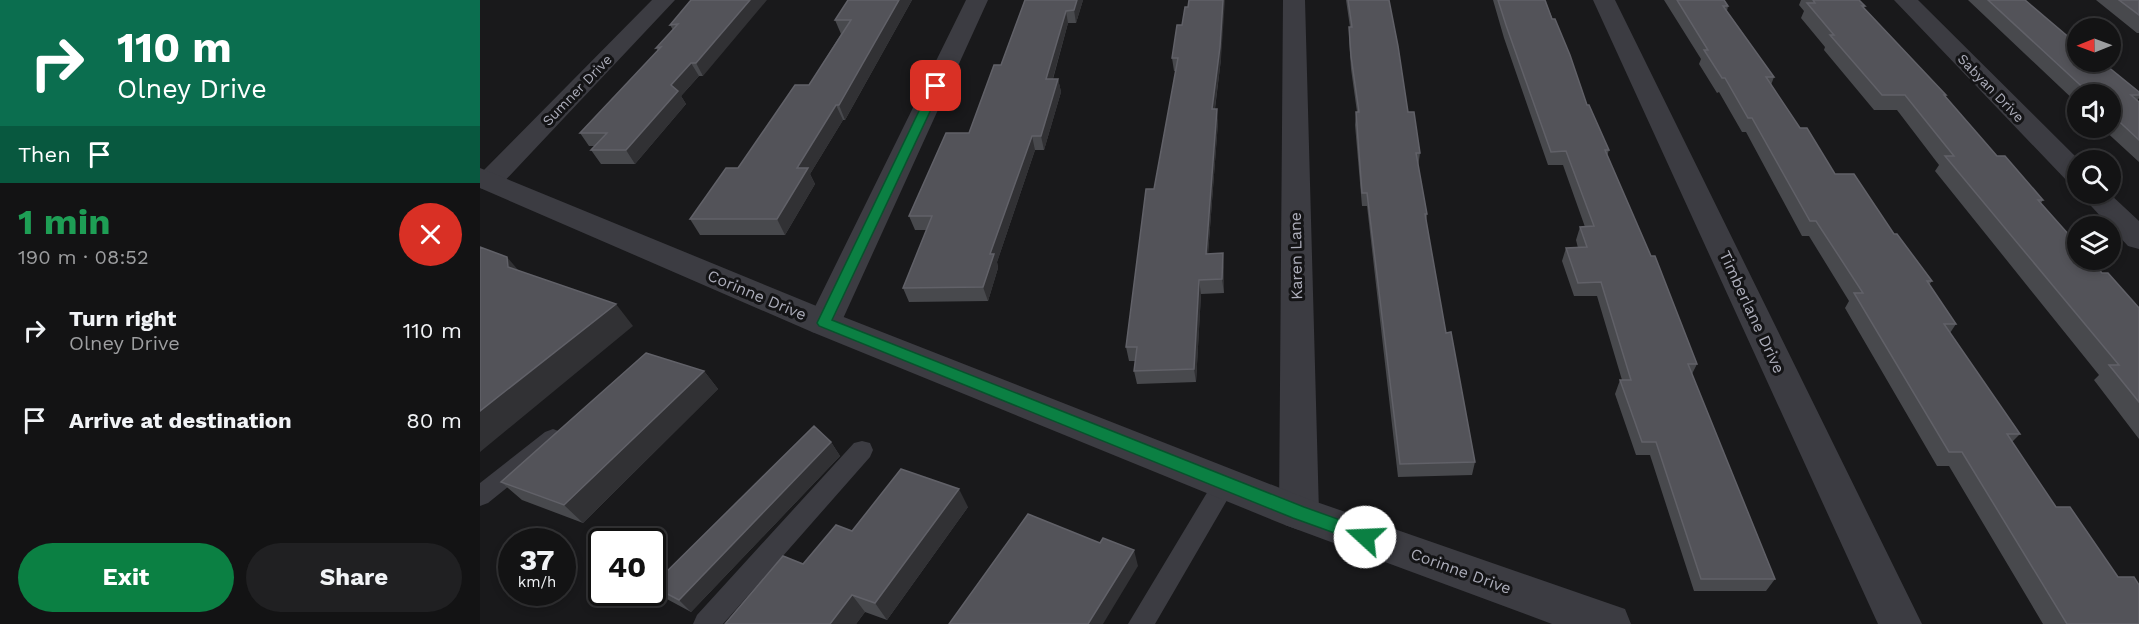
<!DOCTYPE html>
<meta charset="utf-8">
<style>
:root{--surface:#131314;--page:#202022;--text:#f1f3f6;--muted:#9d9ea0;--line:#323234;--accent:#0b8043}
body{margin:0;font-family:"Work Sans",sans-serif;background:var(--page);color:var(--text);height:100vh;display:flex;flex-direction:column;font-size:22px;white-space:nowrap}
*{box-sizing:border-box;margin:0}
p{font-size:20px;color:var(--muted)}
.icon{flex:none;width:33px;height:33px;fill:none;stroke:currentColor;stroke-width:2;stroke-linecap:round;stroke-linejoin:round}
.map{position:relative;flex:1;overflow:hidden}
.sheet{display:flex;flex-direction:column;background:var(--surface);width:480px}
.sheet>*{flex:none}
.top-card{background:#0b6e4f;color:#fff;overflow:hidden}
.needle{width:39px;rotate:269deg}
.controls{position:absolute;left:1587px;top:18px;display:grid;gap:12px}
.controls a{display:grid;place-items:center;width:54px;height:54px;border-radius:50%;background:var(--surface);box-shadow:0 3px 9px #0003,0 0 0 2px var(--line);font-size:30px}
.speed{position:absolute;left:18px;top:528px;display:flex;gap:12px;font-size:30px;font-weight:700;text-align:center}
.speed>*{display:grid;place-content:center;width:78px;height:78px;border-radius:50%;background:var(--surface);box-shadow:0 3px 9px #0003,0 0 0 2px var(--line);line-height:1}
.speed small{font-size:15px;font-weight:400}
.speed .limit{border:3px solid #111;border-radius:9px;background:#fff;color:#111}
.pin{position:absolute;display:grid;place-items:center;width:51px;height:51px;color:#fff;margin:-26px;border-radius:12px;box-shadow:0 3px 9px #0006}
.me{position:absolute;width:66px;margin:-33px;rotate:290deg;stroke-linejoin:round;filter:drop-shadow(0 0 4px #0008)}
.turn{display:flex;align-items:center;gap:21px;height:126px;padding:0 18px;font-size:27px}
.turn .icon{width:78px;height:78px;stroke-width:2.5}
.turn b{display:block;font-size:42px;line-height:51px}
.then{display:flex;align-items:center;height:57px;padding:0 18px;background:#0003;gap:12px;font-size:22px}
.round{display:grid;place-items:center;flex:none;width:63px;height:63px;border-radius:32px;background:var(--page)}
.summary{display:flex;align-items:center;justify-content:space-between;height:102px;padding:0 18px}
h1{font-size:36px;font-weight:700;line-height:45px;color:#1e9e55}
.primary-button{display:flex;gap:12px;margin-top:auto;padding:12px 18px}
.primary-button a{flex:1;height:69px;border-radius:36px;background:var(--accent);color:#fff;font-size:24px;font-weight:700;line-height:69px;text-align:center}
.primary-button a+a{background:var(--page);color:var(--text)}
ul{padding:0;list-style:none}
li{display:flex;align-items:center;gap:18px;height:90px;padding:0 18px}
li div{flex:1}
li b{display:block;font-size:22px}
li em{font-style:normal}
main{display:flex;flex:1;min-height:0}
.map>svg:first-child{display:block}
.lines{fill:none;stroke-linecap:round;stroke-linejoin:round}
.service{fill:#3c3c42;fill-rule:evenodd}
.minor{fill:#3c3c42;fill-rule:evenodd}
.tertiary{fill:#3c3c42;fill-rule:evenodd}
.wall{fill:#48494d}
.shaded-wall{fill:#313134}
.building{fill:#535359;stroke:#616168;stroke-width:1.5}
.route{fill:#0b8043;stroke:#07532c;stroke-width:1.5}
.labels{text-anchor:middle;dominant-baseline:central;stroke-width:6;stroke-linejoin:round;paint-order:stroke}
.far-street-label{font-size:14px;fill:#acadba;stroke:#141416}
.street-label{font-size:16px;fill:#acadba;stroke:#141416}
</style>
<main>
<section class="sheet">
<div class="top-card">
<div class="turn"><svg class="icon" aria-label="right" viewBox="0 0 24 24"><path d="M7 20v-9h11M14 6l5 5-5 5"/></svg><div><b>110 m</b>Olney Drive</div></div>
<div class="then">Then<svg class="icon" aria-label="arrive" viewBox="0 0 24 24"><path d="M6 21V4h12l-3 4 3 4H6"/></svg></div>
</div>
<div class="summary"><div><h1>1 min</h1><p>190 m · 08:52</p></div><a class="round" style="background:#d93025;color:#fff"><svg class="icon" aria-label="close" viewBox="0 0 24 24"><path d="M6 6l12 12M18 6L6 18"/></svg></a></div>
<ul>
<li><svg class="icon" aria-label="right" viewBox="0 0 24 24"><path d="M7 20v-9h11M14 6l5 5-5 5"/></svg><div><b>Turn right</b><p>Olney Drive</p></div><em>110 m</em></li>
<li><svg class="icon" aria-label="arrive" viewBox="0 0 24 24"><path d="M6 21V4h12l-3 4 3 4H6"/></svg><div><b>Arrive at destination</b></div><em>80 m</em></li>
</ul>
<div class="primary-button"><a>Exit</a><a>Share</a></div>
</section>
<div class="map">
<svg width="1659" height="624" viewBox="0 0 1659 624">
<rect width="100%" height="100%" fill="#19191b"/>
<g class="lines">
<!-- service -->
<path class="service" d="M 73,429 L 81,432 L 84,438 L 81,444 L 8,503 L 0,506 L 0,483 L 65,432 Z
M 382,441 L 390,443 L 393,450 L 390,457 L 243,624 L 213,624 L 217,615 L 374,443 Z
M 745,473 L 753,476 L 757,483 L 675,624 L 648,624 L 737,476 Z"/>
<!-- minor -->
<path class="minor" d="M 172,0 L 195,0 L 19,187 L 9,190 L 0,188 L 0,174 Z
M 486,0 L 508,0 L 361,323 L 356,332 L 344,335 L 332,332 L 327,323 Z
M 803,0 L 825,0 L 839,513 L 833,525 L 819,530 L 805,525 L 799,513 Z
M 1113,0 L 1135,0 L 1442,624 L 1398,624 Z
M 1414,0 L 1438,0 L 1599,160 L 1598,185 L 1588,182 Z
M 1600,194 L 1630,194 L 1659,221 L 1659,249 L 1648,246 Z"/>
<!-- tertiary -->
<path class="tertiary" d="M 0,168 L 356,314 L 828,499 L 1145,609 L 1151,624 L 1072,624 L 805,525 L 332,332 L 0,188 Z"/>
</g>
<!-- wall -->
<path class="wall" d="M 211,0 L 223,76 L 219,76 L 201,96 L 206,104 L 155,164 L 121,164 L 111,150 L 115,146 L 109,146 L 100,133 L 178,51 L 176,48 L 193,30 L 190,25 Z
M 368,0 L 432,0 L 365,120 L 363,120 L 330,174 L 335,184 L 305,235 L 220,235 L 210,219 L 258,168 L 329,85 L 361,34 L 355,20 Z
M 545,0 L 603,0 L 596,23 L 588,23 L 573,79 L 578,79 L 581,92 L 564,150 L 555,150 L 517,262 L 518,268 L 508,301 L 429,302 L 423,288 L 447,230 L 435,230 L 429,216 L 489,133 L 521,65 Z
M 866,0 L 909,0 L 928,112 L 940,153 L 938,167 L 947,214 L 946,223 L 966,333 L 995,462 L 992,475 L 918,477 L 887,206 L 882,206 L 875,125 L 876,112 L 877,112 L 871,69 L 869,40 L 870,27 Z
M 1013,0 L 1065,0 L 1107,105 L 1129,150 L 1127,156 L 1217,364 L 1212,374 L 1295,579 L 1286,591 L 1214,591 L 1170,455 L 1156,455 L 1135,394 L 1140,380 L 1142,380 L 1117,296 L 1094,296 L 1082,261 L 1086,248 L 1098,248 L 1096,240 L 1100,227 L 1105,227 L 1083,165 L 1068,165 L 1024,38 Z
M 1184,0 L 1244,0 L 1248,6 L 1247,11 L 1294,77 L 1291,85 L 1320,128 L 1355,174 L 1414,234 L 1452,281 L 1449,285 L 1476,324 L 1470,333 L 1540,434 L 1532,442 L 1576,507 L 1659,624 L 1563,624 L 1469,466 L 1457,466 L 1365,308 L 1369,301 L 1329,236 L 1322,236 L 1266,132 L 1262,132 L 1239,92 L 1237,93 L 1219,64 L 1221,59 Z
M 1321,0 L 1379,0 L 1385,6 L 1384,8 L 1466,95 L 1465,96 L 1517,156 L 1563,200 L 1561,203 L 1622,273 L 1659,308 L 1659,439 L 1614,380 L 1619,375 L 1455,171 L 1459,165 L 1417,110 L 1394,110 L 1344,50 L 1345,47 L 1321,18 L 1324,11 L 1319,5 Z
M 1488,0 L 1545,0 L 1598,62 L 1659,92 L 1659,98 L 1657,101 L 1659,102 L 1659,162 L 1622,128 L 1630,128 L 1630,94 L 1598,94 L 1598,104 Z
M 1616,0 L 1659,0 L 1659,33 L 1657,33 Z
M 702,25 L 741,59 L 735,109 L 738,122 L 728,254 L 744,267 L 744,293 L 721,294 L 716,382 L 657,384 L 654,371 L 656,361 L 649,361 L 646,347 L 696,71 L 694,71 L 692,58 Z
M 224,371 L 238,389 L 103,523 L 42,500 L 21,482 Z
M 351,442 L 360,456 L 211,612 L 185,598 L 172,587 Z
M 488,507 L 407,620 L 385,612 L 376,624 L 245,624 L 323,564 L 372,531 Z"/>
<!-- shaded-wall -->
<path class="shaded-wall" d="M 270,0 L 287,0 L 223,76 L 216,63 Z
M 419,0 L 432,0 L 365,120 L 359,105 Z
M 597,0 L 603,0 L 596,23 L 594,10 Z
M 743,0 L 745,0 L 741,59 L 733,122 L 732,109 Z
M 586,11 L 588,23 L 569,92 L 566,79 Z
M 211,63 L 219,76 L 201,96 L 206,104 L 155,164 L 146,150 L 191,85 Z
M 578,79 L 581,92 L 564,150 L 561,136 Z
M 356,105 L 363,120 L 330,174 L 335,184 L 305,235 L 297,219 L 317,168 Z
M 737,109 L 738,122 L 727,267 L 726,254 Z
M 552,136 L 555,150 L 517,262 L 518,268 L 508,301 L 503,287 L 510,254 Z
M 743,253 L 744,267 L 744,293 L 742,279 Z
M 27,257 L 46,279 L 28,267 Z
M 719,280 L 721,294 L 716,382 L 714,369 Z
M 136,304 L 153,326 L 0,452 L 0,411 Z
M 224,371 L 238,389 L 103,523 L 84,505 Z
M 351,442 L 360,456 L 211,612 L 199,600 Z
M 479,489 L 488,507 L 407,620 L 395,603 Z
M 654,550 L 658,566 L 623,624 L 608,624 Z
M 372,595 L 385,612 L 376,624 L 350,624 Z"/>
<!-- building -->
<path class="building" d="M 211,0 L 270,0 L 216,63 L 211,63 L 191,85 L 198,91 L 146,150 L 111,150 L 127,133 L 100,133 L 181,47 L 176,48 L 198,24 L 190,25 Z
M 368,0 L 419,0 L 359,105 L 356,105 L 317,168 L 328,168 L 297,219 L 210,219 L 246,168 L 258,168 L 315,85 L 329,85 L 371,20 L 355,20 Z
M 545,0 L 597,0 L 594,10 L 586,11 L 566,79 L 578,79 L 561,136 L 552,136 L 510,254 L 514,254 L 503,287 L 423,288 L 452,216 L 429,216 L 466,133 L 489,133 L 514,65 L 521,65 Z
M 709,0 L 743,0 L 740,47 L 732,109 L 737,109 L 726,254 L 743,253 L 742,279 L 719,280 L 714,369 L 654,371 L 657,347 L 646,347 L 666,189 L 674,189 L 698,58 L 692,58 L 697,25 L 702,25 L 705,7 L 708,7 Z
M 868,0 L 909,0 L 918,46 L 928,112 L 934,112 L 940,153 L 936,153 L 947,214 L 945,214 L 966,333 L 971,332 L 995,462 L 920,464 L 887,193 L 882,193 L 876,112 L 879,112 L 871,56 L 869,27 L 872,27 Z
M 1018,0 L 1065,0 L 1072,19 L 1075,19 L 1090,55 L 1107,105 L 1109,105 L 1129,150 L 1125,150 L 1171,256 L 1175,256 L 1217,364 L 1208,364 L 1295,579 L 1221,579 L 1176,442 L 1162,442 L 1140,380 L 1151,380 L 1121,282 L 1098,283 L 1086,248 L 1107,247 L 1100,227 L 1114,226 L 1086,151 L 1071,152 L 1026,25 Z
M 1197,0 L 1244,0 L 1248,6 L 1243,6 L 1294,77 L 1286,77 L 1320,128 L 1327,128 L 1355,174 L 1374,174 L 1414,234 L 1417,234 L 1452,281 L 1447,281 L 1476,324 L 1464,324 L 1540,434 L 1527,434 L 1576,507 L 1590,507 L 1638,577 L 1654,577 L 1659,585 L 1659,624 L 1587,624 L 1482,452 L 1469,452 L 1374,293 L 1383,293 L 1336,221 L 1330,221 L 1272,118 L 1268,118 L 1245,78 L 1242,78 L 1224,50 L 1228,50 Z
M 1333,0 L 1379,0 L 1385,6 L 1382,6 L 1466,95 L 1464,95 L 1517,156 L 1525,156 L 1563,200 L 1558,200 L 1598,245 L 1598,260 L 1610,260 L 1622,273 L 1628,273 L 1659,308 L 1659,402 L 1629,365 L 1639,365 L 1465,156 L 1474,156 L 1425,95 L 1402,95 L 1350,35 L 1354,35 L 1327,3 L 1335,3 Z
M 1508,0 L 1545,0 L 1598,45 L 1598,62 L 1622,62 L 1659,92 L 1659,95 L 1651,95 L 1659,102 L 1659,140 L 1630,113 L 1630,94 L 1610,94 Z
M 1639,0 L 1659,0 L 1659,15 Z
M 0,247 L 27,257 L 28,267 L 136,304 L 0,411 Z
M 166,353 L 224,371 L 84,505 L 21,482 Z
M 334,426 L 351,442 L 199,600 L 172,586 Z
M 421,469 L 479,489 L 395,603 L 372,595 L 350,624 L 245,624 L 303,556 L 323,564 L 356,525 L 372,531 Z
M 548,514 L 620,543 L 623,538 L 654,550 L 608,624 L 469,624 Z"/>
<!-- route -->
<path class="route" d="M 456,83 L 462,86 L 352,320 L 824,507 L 891,531 L 894,537 L 891,542 L 885,544 L 813,518 L 339,326 L 337,323 L 451,86 Z"/>
<g class="labels">
<!-- far-street labels -->
<g class="far-street-label">
<text transform="translate(1511 88) rotate(46)">Sabyan Drive</text>
<text transform="translate(97 90) rotate(-46)">Sumner Drive</text>
</g>
<!-- street labels -->
<g class="street-label">
<text transform="translate(816 256) rotate(-91)">Karen Lane</text>
<text transform="translate(277 295) rotate(23)">Corinne Drive</text>
<text transform="translate(1272 312) rotate(65)">Timberlane Drive</text>
<text transform="translate(981 571) rotate(20)">Corinne Drive</text>
</g>
</g>
</svg>
<div class="controls">
<a><svg class="needle" viewBox="-14 -14 28 28"><path d="M0-13l5 13h-10z" fill="#e53935"/><path d="M0 13l5-13h-10z" fill="#9d9ea0"/></svg></a>
<a><svg class="icon" aria-label="sound" viewBox="0 0 24 24"><path d="M4 9h4l5-4v14l-5-4H4zM17 9q2 3 0 6"/></svg></a>
<a><svg class="icon" aria-label="search" viewBox="0 0 24 24"><circle cx="10" cy="10" r="6"/><path d="M15 15l6 6"/></svg></a>
<a><svg class="icon" aria-label="layers" viewBox="0 0 24 24"><path d="M12 4l9 5-9 5-9-5zM3 14l9 5 9-5"/></svg></a>
</div>
<div class="speed"><div>37<small>km/h</small></div><div class="limit">40</div></div>
<div class="pin" style="left:456px;top:86px;background:#d93025"><svg class="icon" aria-label="arrive" viewBox="0 0 24 24"><path d="M6 21V4h12l-3 4 3 4H6"/></svg></div>
<svg class="me" style="left:885px;top:537px" viewBox="-20 -20 40 40"><circle r="19" fill="#fff"/><path d="M0-13L10 11 0 6-10 11z" fill="#0b8043"/></svg>
</div>
</main>
